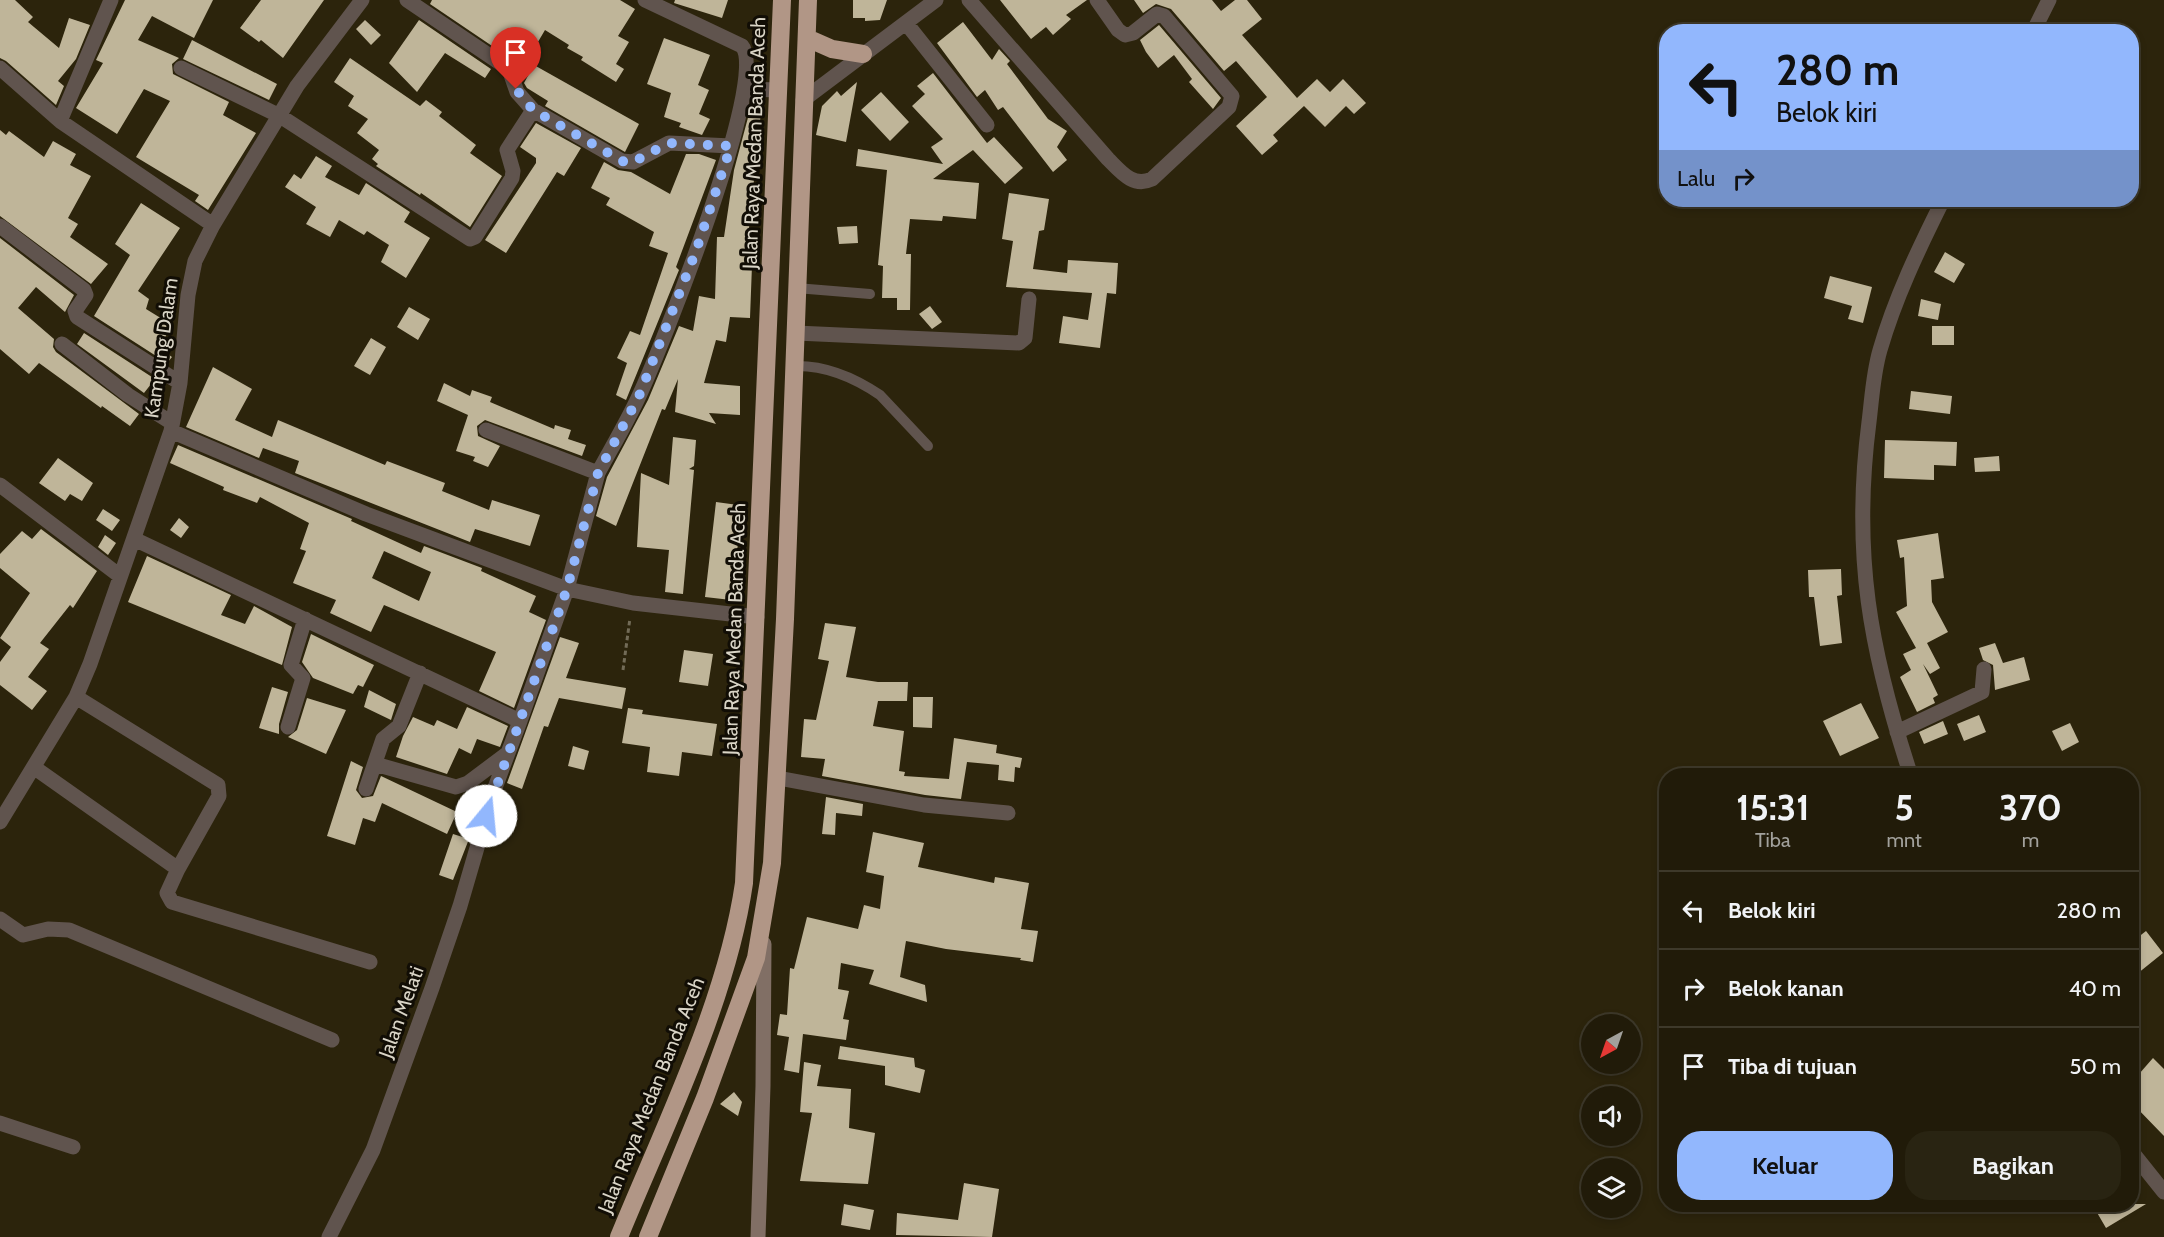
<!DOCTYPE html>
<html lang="id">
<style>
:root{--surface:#211b09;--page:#292412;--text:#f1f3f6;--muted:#a2a19c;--line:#3e392a;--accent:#92b7fd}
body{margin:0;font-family:Cabin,sans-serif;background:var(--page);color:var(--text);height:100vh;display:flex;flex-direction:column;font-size:22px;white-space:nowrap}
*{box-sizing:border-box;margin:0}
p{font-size:20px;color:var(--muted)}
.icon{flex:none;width:33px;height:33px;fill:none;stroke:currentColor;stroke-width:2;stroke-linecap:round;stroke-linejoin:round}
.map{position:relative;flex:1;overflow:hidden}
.sheet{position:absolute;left:1659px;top:768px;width:480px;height:444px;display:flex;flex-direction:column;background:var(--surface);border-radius:24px;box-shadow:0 3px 9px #0003,0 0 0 2px var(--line)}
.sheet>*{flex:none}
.hud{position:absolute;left:1659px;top:24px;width:480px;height:183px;border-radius:24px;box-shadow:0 3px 9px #0003,0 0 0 2px var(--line);background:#92b7fd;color:#111;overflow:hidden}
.needle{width:39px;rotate:220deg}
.fabs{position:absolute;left:1581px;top:1014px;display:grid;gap:12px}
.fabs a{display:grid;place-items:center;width:60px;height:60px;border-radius:50%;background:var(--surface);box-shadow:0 3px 9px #0003,0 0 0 2px var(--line);font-size:30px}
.pin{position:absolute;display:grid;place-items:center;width:51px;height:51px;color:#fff;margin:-62px -26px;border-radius:50% 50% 50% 0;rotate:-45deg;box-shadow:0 0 6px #0007}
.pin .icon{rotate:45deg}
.me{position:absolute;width:66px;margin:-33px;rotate:17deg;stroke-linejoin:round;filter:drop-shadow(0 0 4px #0008)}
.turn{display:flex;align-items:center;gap:21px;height:126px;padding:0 18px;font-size:27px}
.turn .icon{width:78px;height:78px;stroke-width:2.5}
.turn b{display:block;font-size:42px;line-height:51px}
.then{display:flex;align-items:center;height:57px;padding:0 18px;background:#0003;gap:12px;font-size:22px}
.eta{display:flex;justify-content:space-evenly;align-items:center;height:102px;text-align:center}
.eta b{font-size:36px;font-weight:700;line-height:42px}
.action{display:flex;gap:12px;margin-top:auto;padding:12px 18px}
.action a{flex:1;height:69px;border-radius:24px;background:var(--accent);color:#111;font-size:24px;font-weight:700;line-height:69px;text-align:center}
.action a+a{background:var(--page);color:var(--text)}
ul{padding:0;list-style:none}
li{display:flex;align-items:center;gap:18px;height:78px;padding:0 18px;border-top:2px solid var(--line)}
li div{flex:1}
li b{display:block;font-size:22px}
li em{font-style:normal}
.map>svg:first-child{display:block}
.building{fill:#bfb599;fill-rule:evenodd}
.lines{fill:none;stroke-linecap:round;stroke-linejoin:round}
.path{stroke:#726b57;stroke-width:3;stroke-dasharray:4.5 3;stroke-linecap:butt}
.lane{stroke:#60544e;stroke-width:10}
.street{stroke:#60544e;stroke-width:15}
.secondary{stroke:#816f65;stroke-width:15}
.highway{stroke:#b19686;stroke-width:18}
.route{stroke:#92b7fd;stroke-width:10;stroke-dasharray:0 18}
.labels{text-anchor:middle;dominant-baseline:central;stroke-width:6;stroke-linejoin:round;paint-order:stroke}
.street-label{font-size:20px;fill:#d9d4c6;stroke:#110d05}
</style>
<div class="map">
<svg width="2164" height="1237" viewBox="0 0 2164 1237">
<rect width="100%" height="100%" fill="#2c240c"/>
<!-- building -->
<path class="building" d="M 0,0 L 15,0 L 33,17 L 28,22 L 59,48 L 69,18 L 90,25 L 76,59 L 58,81 L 64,86 L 56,105 L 6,61 L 0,58 Z
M 125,0 L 213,0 L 194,38 L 152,16 L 138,40 L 179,58 L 172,64 L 173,74 L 229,102 L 223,115 L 256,133 L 208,210 L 195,201 L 199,195 L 136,157 L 170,101 L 144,89 L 117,134 L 76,108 L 103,63 L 96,60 Z
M 261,0 L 324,0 L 283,58 L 261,40 L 259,42 L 240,28 Z
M 432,0 L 620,0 L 635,9 L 618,36 L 629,42 L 616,64 L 624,69 L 616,82 L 581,60 L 583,57 L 567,48 L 569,45 L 545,30 L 525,64 L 502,50 L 501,52 L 430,4 Z
M 675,0 L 728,0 L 722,18 L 674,3 Z
M 853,0 L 887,0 L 880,20 L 865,21 L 865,18 L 853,18 Z
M 1000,0 L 1087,0 L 1066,15 L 1071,19 L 1053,35 L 1046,27 L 1031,39 Z
M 1134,0 L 1212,0 L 1221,11 L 1235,0 L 1247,0 L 1262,19 L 1242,35 L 1297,98 L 1317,79 L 1330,92 L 1343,79 L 1366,103 L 1354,114 L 1346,106 L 1325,127 L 1304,106 L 1273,135 L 1278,141 L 1262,155 L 1236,126 L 1267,97 L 1236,61 L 1224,71 L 1171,9 L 1156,4 L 1143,13 Z
M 365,20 L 381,35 L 371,45 L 356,29 Z
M 419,20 L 491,69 L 485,78 L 445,53 L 417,92 L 389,63 Z
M 963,22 L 992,60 L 999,49 L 1010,61 L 1007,64 L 1048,119 L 1067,131 L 1057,147 L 1067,160 L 1053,172 L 1003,107 L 998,110 L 985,90 L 977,97 L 937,43 Z
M 1159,25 L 1221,98 L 1213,109 L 1189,82 L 1192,79 L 1174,55 L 1158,68 L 1146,52 L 1140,40 Z
M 664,38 L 710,55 L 698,85 L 709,90 L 699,114 L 710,119 L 702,135 L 679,127 L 681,123 L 664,117 L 671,93 L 647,84 Z
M 192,40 L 277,84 L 269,100 L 183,59 Z
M 350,58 L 420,106 L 426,100 L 442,112 L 439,116 L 476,145 L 470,153 L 502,176 L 470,227 L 421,193 L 420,195 L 376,166 L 378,164 L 372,159 L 379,150 L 357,133 L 368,119 L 348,106 L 354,96 L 334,82 Z
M 534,65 L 639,124 L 625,152 L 545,106 L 548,101 L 527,88 L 524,83 Z
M 933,73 L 987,143 L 994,137 L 1023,168 L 1005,184 L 973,150 L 933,179 L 979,183 L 976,219 L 943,216 L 942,221 L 910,219 L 906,254 L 911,254 L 910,310 L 897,310 L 897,298 L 882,298 L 883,266 L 878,265 L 887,170 L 856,166 L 858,149 L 943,164 L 931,147 L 943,139 L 912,106 L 925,94 L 917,86 Z
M 857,82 L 846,142 L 816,135 L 822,106 L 837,91 L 841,96 Z
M 881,92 L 909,122 L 890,141 L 861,110 Z
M 750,110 L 761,112 L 748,238 L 753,239 L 750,318 L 730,317 L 726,342 L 716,340 L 704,383 L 740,386 L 740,415 L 709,413 L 716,424 L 675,412 L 678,379 L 665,410 L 662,409 L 616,526 L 596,516 L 607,477 L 648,400 L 679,326 L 693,331 L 699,296 L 715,299 L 717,237 L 724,237 L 734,170 Z
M 536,123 L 581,148 L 564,176 L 557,172 L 506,253 L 485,240 L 536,163 L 536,158 L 520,147 Z
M 0,130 L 6,135 L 9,131 L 44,157 L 53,141 L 76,154 L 70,165 L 91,176 L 68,218 L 78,224 L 70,237 L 108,264 L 91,284 L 0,216 Z
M 686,154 L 699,154 L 716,160 L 676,267 L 679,270 L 626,400 L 616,395 L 627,363 L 617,358 L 630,331 L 640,335 L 668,253 L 649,246 L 654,232 L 606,205 L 610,198 L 591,188 L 604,162 L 618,170 L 631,172 L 670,194 Z
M 316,156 L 332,166 L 325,177 L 359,195 L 366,183 L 410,212 L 404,222 L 430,238 L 406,278 L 381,262 L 389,245 L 367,231 L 364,235 L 339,220 L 330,237 L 306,224 L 316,207 L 285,187 L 294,174 L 301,179 Z
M 1009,193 L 1049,199 L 1044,230 L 1039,231 L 1033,269 L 1067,273 L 1068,260 L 1118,263 L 1116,294 L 1107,293 L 1100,348 L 1059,343 L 1063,316 L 1088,320 L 1092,293 L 1006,287 L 1013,241 L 1002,239 Z
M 141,203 L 180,228 L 138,291 L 149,299 L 146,309 L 172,325 L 159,348 L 172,357 L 167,363 L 94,316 L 130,255 L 115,244 Z
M 857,226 L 858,243 L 839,244 L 837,227 Z
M 0,238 L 74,295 L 65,312 L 36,287 L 18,308 L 54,339 L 53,347 L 56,352 L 139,414 L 130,426 L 102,406 L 101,408 L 39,363 L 29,374 L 0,349 Z
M 1945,252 L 1965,264 L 1954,283 L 1934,272 Z
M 1830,276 L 1872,287 L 1863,323 L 1848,319 L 1852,306 L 1824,298 Z
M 1921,299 L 1941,304 L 1938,320 L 1918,316 Z
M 930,306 L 942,322 L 932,329 L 919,314 Z
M 409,307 L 430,319 L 418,340 L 397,327 Z
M 1932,326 L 1954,326 L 1954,345 L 1932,345 Z
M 84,333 L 155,379 L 144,393 L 77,344 Z
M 371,338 L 386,347 L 370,375 L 354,366 Z
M 213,367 L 252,389 L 235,420 L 272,437 L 278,420 L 385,465 L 387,461 L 445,483 L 442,491 L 489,510 L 492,500 L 540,515 L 530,546 L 475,529 L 470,542 L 295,473 L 299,461 L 263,448 L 259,458 L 186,427 Z
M 444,383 L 470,396 L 472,390 L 492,397 L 490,402 L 554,429 L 555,425 L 571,430 L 568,439 L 586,445 L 582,456 L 485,420 L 477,426 L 478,436 L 500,446 L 488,467 L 473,461 L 475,457 L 456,451 L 468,415 L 437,401 Z
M 1911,391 L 1952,396 L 1950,414 L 1909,409 Z
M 673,437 L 696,440 L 694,466 L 689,469 L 694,470 L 683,594 L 665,592 L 669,550 L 637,547 L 641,473 L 669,485 Z
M 1885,440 L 1957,442 L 1956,466 L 1934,465 L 1934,480 L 1884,478 Z
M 178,445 L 352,519 L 351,521 L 421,553 L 424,546 L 482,568 L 481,571 L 536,596 L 529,612 L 546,620 L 514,708 L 479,691 L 496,652 L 384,605 L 371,632 L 330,613 L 336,600 L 293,583 L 306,551 L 300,549 L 309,523 L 260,497 L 257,503 L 223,490 L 224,487 L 170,463 ZM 384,551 L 431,572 L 419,601 L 372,578 Z
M 1999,456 L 2000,471 L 1975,472 L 1974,458 Z
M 58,458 L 93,483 L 82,501 L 70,494 L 65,501 L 39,483 Z
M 716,502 L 738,505 L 734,534 L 739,535 L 731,600 L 705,597 Z
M 103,509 L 120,520 L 112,531 L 96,520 Z
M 179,518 L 189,527 L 181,538 L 170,530 Z
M 41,529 L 97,571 L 73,608 L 70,605 L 40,643 L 49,649 L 28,677 L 47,691 L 32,710 L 0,685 L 0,662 L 11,647 L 0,638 L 30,593 L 0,568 L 0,554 L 22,531 L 32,539 Z
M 1938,533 L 1944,578 L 1931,580 L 1932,602 L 1948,632 L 1927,643 L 1940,668 L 1930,674 L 1923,664 L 1938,695 L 1933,698 L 1935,703 L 1917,712 L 1900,677 L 1911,670 L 1903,654 L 1916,648 L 1896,612 L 1907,606 L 1904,557 L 1900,558 L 1897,540 Z
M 105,535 L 116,543 L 108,555 L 98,547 Z
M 147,556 L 231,595 L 221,615 L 245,624 L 254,606 L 292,627 L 282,665 L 128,602 Z
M 1841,569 L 1842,595 L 1837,596 L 1842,643 L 1820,646 L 1814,597 L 1809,597 L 1808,570 Z
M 825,623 L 856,627 L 846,677 L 878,682 L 908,682 L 907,701 L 878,701 L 873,726 L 904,731 L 899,771 L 905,772 L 904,776 L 949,779 L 954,738 L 997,745 L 996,753 L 1022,758 L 1020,768 L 1015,767 L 1014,782 L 998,780 L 999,765 L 967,762 L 961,799 L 925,795 L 822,776 L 825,759 L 801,757 L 804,719 L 816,720 L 829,661 L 818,659 Z
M 311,634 L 374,665 L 363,687 L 358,685 L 353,694 L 313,678 L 302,662 Z
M 560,637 L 579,643 L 566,678 L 626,688 L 622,709 L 559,698 L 548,727 L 544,726 L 522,789 L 507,783 Z
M 1995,643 L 2003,663 L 2024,657 L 2030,680 L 1995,690 L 1993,665 L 1983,660 L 1979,648 Z
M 684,650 L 713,654 L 708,686 L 679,682 Z
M 272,687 L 288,692 L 279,724 L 279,734 L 259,728 Z
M 369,690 L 396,704 L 391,720 L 364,707 Z
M 913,697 L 933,697 L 932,728 L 913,727 Z
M 307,698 L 346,710 L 326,754 L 288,737 L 297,730 Z
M 1861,703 L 1879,738 L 1840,756 L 1823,721 Z
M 467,707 L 508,726 L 500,747 L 477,739 L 471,754 L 459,748 L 447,774 L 396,757 L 403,736 L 413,717 L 434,726 L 437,720 L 457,729 Z
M 628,708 L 643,710 L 642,714 L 717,724 L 712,756 L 682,752 L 679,776 L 647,772 L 650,747 L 622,743 Z
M 1979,715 L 1986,732 L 1964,741 L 1957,724 Z
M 1943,721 L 1948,734 L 1924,744 L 1919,732 Z
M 2070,723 L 2079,742 L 2062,751 L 2052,731 Z
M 573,746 L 589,751 L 584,770 L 568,766 Z
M 351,761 L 363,767 L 356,790 L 362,798 L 373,796 L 381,776 L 457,812 L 447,834 L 382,803 L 375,822 L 363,818 L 355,845 L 327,836 Z
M 826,797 L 863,804 L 862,816 L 836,813 L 835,835 L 822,834 Z
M 873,832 L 924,843 L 918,867 L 994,883 L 995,877 L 1029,883 L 1021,929 L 1038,931 L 1033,962 L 1020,960 L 1021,958 L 946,949 L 906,941 L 900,977 L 925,985 L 927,1002 L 869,984 L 874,970 L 841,963 L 838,989 L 849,991 L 843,1019 L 849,1020 L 846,1040 L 803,1034 L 799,1073 L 784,1070 L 789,1037 L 777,1035 L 780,1014 L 787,1015 L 790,968 L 794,969 L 807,917 L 858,929 L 864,905 L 880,909 L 884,876 L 866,872 Z
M 453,834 L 469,839 L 453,880 L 439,875 Z
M 2146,931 L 2163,953 L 2132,978 L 2132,942 Z
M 840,1046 L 914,1058 L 915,1067 L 925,1070 L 920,1093 L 885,1085 L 885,1066 L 838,1059 Z
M 2153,1058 L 2164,1069 L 2164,1136 L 2132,1103 L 2132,1082 Z
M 804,1062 L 821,1065 L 817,1086 L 851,1089 L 849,1128 L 875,1133 L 868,1184 L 800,1181 L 812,1113 L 800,1112 Z
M 734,1092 L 742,1102 L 738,1116 L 720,1104 Z
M 964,1183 L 999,1189 L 992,1237 L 896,1235 L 897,1213 L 958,1220 Z
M 844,1204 L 874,1210 L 870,1230 L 841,1225 Z
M 2092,1204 L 2146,1204 L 2106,1228 Z"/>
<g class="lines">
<!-- path -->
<path class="path" d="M 623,670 L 630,618"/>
<!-- lane -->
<path class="lane" d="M 796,288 L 870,294
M 794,366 C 826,365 855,378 880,395 L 928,446"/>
<!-- street -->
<path class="street" d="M 407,0 L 509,69 L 517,92 L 533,110 L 622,161 L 633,162 L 669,143 L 731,146
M 969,0 L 1108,159 C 1121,172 1133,188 1152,179 L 1229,107 L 1232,96 L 1164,16 L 1157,14 L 1133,33 L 1125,35 L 1118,30 L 1097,0
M 906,23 L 987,125
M 2033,32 L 2049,0
M 0,68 L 60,121 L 213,225
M 181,68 L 280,116 L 470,239 L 475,237 L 512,178 L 513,171 L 507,150 L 533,110
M 745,89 L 779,90
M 803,100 L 936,0
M 60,121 L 111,0
M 0,226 L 84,290 L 86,295 L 75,311 L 77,317 L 180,383
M 796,333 L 1019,343 L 1025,338 L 1029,299
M 62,344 L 128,395 L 172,423
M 486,430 L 598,473 L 567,589 L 633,603 L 757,617
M 598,473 C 612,447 627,422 639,396 C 660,351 770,77 742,46 L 645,0
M 0,485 L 120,576
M 134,539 L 520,721 L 567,589 L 366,514 L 171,431
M 288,727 L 303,678 L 291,665 L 305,619
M 1897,732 L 1982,692 L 1984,669
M 375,764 L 456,787 L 468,783 L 508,753
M 35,768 L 178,869 L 219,796 L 218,785 L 76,697
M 1911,776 C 1870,651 1852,554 1869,422 C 1872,398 1873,374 1880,350 C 1895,298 1919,248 1943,200
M 778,778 L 924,805 L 1008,813
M 366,789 L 383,739 L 399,726 L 420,673
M 0,822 L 76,697 L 90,664 L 171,431 L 180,383 L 188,295 L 195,261 L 213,225 L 297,86 L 362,0
M 178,869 L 167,893 L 172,902 L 370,962
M 0,919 L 23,935 L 48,929 L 69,930 L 332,1040
M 0,1123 L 73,1147
M 2132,1152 L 2164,1192
M 329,1237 L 373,1150 L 432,988 L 460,906 L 493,793 L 520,721"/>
<!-- secondary -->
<path class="secondary" d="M 758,1237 L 763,1086 L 764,944"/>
<!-- highway -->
<path class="highway" d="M 807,38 L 832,49 L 863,54
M 619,1237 C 664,1127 727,1001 744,883 L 782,0
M 648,1237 L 705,1098 L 756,958 L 772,863 L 785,619 L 808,0"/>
</g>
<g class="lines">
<!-- route -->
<path class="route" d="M 486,816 L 567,589 L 598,473 L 639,396 L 696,251 L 731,146 L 669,143 L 633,162 L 626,163 L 533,110 L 516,89"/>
</g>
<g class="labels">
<!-- street labels -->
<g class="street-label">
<text transform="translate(754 143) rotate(-88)">Jalan Raya Medan Banda Aceh</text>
<text transform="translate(161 348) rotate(-82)">Kampung Dalam</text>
<text transform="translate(734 629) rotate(-88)">Jalan Raya Medan Banda Aceh</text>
<text transform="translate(401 1012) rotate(-70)">Jalan Melati</text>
<text transform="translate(651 1095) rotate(-68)">Jalan Raya Medan Banda Aceh</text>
</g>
</g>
</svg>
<div class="fabs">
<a><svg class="needle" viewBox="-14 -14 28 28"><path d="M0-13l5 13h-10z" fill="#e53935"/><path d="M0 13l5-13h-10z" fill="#a2a19c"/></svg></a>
<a><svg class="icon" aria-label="sound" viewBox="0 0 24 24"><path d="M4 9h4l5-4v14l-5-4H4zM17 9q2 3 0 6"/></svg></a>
<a><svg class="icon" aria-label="layers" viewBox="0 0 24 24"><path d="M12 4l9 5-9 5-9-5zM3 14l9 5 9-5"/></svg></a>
</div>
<div class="pin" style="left:516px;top:89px;background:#d93025"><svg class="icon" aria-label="arrive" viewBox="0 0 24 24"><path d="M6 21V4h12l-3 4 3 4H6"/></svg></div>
<svg class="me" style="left:486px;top:816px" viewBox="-20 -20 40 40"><circle r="19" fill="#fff"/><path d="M0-13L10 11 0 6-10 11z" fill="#92b7fd"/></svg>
<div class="hud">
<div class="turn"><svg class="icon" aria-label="left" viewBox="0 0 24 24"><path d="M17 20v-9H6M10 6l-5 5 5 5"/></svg><div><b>280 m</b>Belok kiri</div></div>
<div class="then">Lalu<svg class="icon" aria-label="right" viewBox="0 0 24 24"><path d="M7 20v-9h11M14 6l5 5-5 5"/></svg></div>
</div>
<section class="sheet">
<div class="eta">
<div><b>15:31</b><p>Tiba</p></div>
<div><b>5</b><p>mnt</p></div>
<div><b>370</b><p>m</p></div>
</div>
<ul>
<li><svg class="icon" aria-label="left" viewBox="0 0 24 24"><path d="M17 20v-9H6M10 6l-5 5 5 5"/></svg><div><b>Belok kiri</b></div><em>280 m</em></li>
<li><svg class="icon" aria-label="right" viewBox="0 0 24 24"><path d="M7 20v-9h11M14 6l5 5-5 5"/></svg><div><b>Belok kanan</b></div><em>40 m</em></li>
<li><svg class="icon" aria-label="arrive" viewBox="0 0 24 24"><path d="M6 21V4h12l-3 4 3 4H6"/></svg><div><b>Tiba di tujuan</b></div><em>50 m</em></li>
</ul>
<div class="action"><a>Keluar</a><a>Bagikan</a></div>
</section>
</div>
